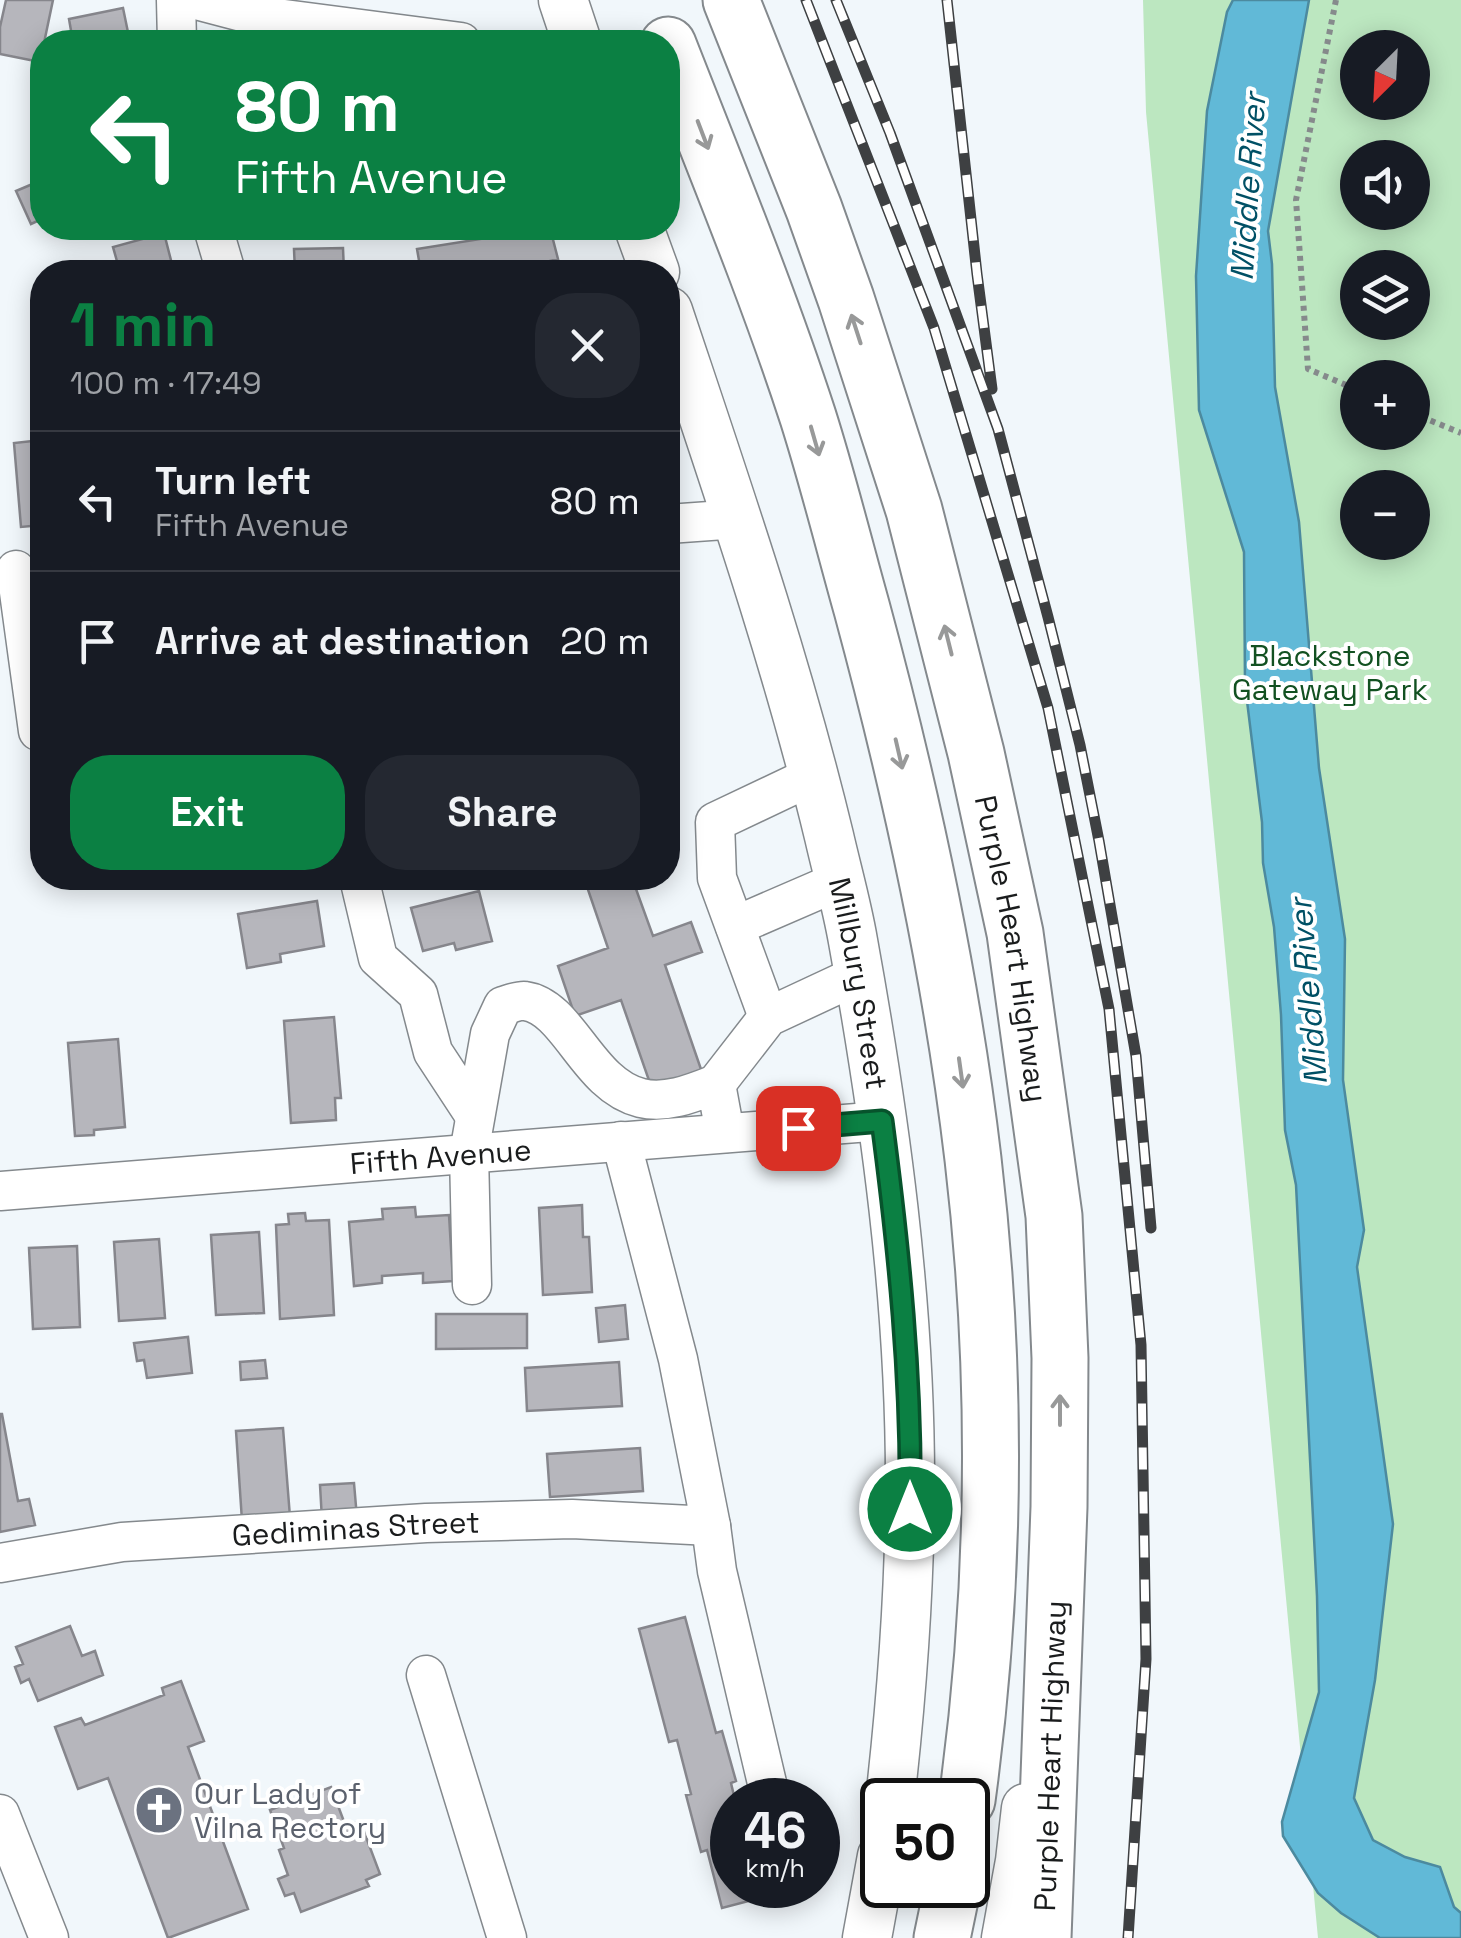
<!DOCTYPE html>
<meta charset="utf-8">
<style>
:root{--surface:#171b24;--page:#242831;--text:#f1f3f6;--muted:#9ea1a6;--line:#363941;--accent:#0b8043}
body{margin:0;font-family:"Space Grotesk",sans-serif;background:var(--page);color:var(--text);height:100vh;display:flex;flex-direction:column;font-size:38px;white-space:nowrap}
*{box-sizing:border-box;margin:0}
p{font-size:32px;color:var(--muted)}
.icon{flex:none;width:55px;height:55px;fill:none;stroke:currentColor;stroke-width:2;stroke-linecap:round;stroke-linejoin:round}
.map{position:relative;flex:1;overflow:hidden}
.side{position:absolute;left:30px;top:260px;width:650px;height:630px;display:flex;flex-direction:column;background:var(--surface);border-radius:40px;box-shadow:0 5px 25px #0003}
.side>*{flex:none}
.hud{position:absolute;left:30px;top:30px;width:650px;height:210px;border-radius:40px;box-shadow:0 5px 25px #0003;background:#0b8043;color:#fff;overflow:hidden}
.needle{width:65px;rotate:204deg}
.controls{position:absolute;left:1340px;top:30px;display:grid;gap:20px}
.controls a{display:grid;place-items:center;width:90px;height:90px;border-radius:50%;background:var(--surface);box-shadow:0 5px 25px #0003;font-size:50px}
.speed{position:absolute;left:710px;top:1778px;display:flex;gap:20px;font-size:50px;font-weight:700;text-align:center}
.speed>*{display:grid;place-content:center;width:130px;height:130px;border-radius:50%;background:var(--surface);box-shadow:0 5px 25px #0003;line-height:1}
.speed small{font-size:25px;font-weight:400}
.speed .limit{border:5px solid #111;border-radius:15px;background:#fff;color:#111}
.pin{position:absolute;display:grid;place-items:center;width:85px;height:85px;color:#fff;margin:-42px;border-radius:20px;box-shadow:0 5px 15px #0006}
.me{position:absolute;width:110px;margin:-55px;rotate:0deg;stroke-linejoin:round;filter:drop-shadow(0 0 8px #0008)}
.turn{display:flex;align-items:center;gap:35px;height:210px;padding:0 40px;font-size:45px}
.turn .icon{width:130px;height:130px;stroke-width:2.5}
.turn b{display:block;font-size:70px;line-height:85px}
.round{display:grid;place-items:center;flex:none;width:105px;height:105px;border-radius:40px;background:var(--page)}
.head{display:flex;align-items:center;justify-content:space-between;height:170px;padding:0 40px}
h1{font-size:60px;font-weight:600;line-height:75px;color:var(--accent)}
.cta{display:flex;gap:20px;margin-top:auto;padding:20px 40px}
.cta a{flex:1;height:115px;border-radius:40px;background:var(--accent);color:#fff;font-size:40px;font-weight:600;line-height:115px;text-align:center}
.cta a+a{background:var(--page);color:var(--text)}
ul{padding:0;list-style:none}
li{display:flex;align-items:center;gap:30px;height:140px;padding:0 40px;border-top:2px solid var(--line)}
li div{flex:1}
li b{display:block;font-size:38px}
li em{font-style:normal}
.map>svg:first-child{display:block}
.green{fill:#bce7c0;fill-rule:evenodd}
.water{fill:#61b9d7;stroke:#4c8a9f;stroke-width:2.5}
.building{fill:#b6b6bc;stroke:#86868c;stroke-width:2.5}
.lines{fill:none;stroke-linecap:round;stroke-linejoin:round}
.minor-casing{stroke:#84898d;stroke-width:41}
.major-casing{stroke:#84898d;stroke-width:51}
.highway-casing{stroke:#84898d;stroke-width:59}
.path{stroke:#868a8c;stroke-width:6;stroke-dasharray:5 5;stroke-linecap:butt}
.minor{stroke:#fff;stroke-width:38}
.major{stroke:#fff;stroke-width:48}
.highway{stroke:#fff;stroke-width:55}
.rail-casing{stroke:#3e4042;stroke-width:11}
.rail{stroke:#fff;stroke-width:8;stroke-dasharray:22;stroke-linecap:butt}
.oneway{stroke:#989999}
.route-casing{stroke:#07532c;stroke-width:25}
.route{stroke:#0b8043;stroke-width:18}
.labels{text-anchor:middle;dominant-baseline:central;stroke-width:8;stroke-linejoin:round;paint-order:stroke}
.park-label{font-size:30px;fill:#125121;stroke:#fff}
.street-label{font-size:30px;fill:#1a1c1d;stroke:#fff}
.worship-label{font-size:30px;fill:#5b616d;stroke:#fff;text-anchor:start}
.water-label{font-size:32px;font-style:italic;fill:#005065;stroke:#fff}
</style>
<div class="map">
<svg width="1461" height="1938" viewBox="0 0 1461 1938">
<rect width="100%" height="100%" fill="#f1f7fb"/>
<!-- green -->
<path class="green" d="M 1143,0 L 1461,0 L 1461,1915 L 1398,1938 L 1318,1938 L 1146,112 ZM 1358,48 L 1412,48 L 1412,102 L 1358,102 ZM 1358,158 L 1412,158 L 1412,212 L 1358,212 ZM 1358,268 L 1412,268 L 1412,322 L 1358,322 ZM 1358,378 L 1412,378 L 1412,432 L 1358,432 ZM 1358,488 L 1412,488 L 1412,542 L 1358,542 Z"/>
<!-- water -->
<path class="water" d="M 1233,0 L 1309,0 L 1268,231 L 1272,264 L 1275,387 L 1299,522 L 1319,768 L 1345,939 L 1343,1080 L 1364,1230 L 1357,1267 L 1393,1524 L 1375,1680 L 1354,1798 L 1373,1840 L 1405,1857 L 1440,1867 L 1454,1907 L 1461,1913 L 1461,1938 L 1380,1938 L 1341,1913 L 1318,1893 L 1283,1836 L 1282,1822 L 1319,1692 L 1317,1596 L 1296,1185 L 1285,1130 L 1281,1015 L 1274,927 L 1263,863 L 1262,822 L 1245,685 L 1244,552 L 1199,410 L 1196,276 L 1207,111 L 1227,12 Z"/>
<!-- building -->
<path class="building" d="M 6,0 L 53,0 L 40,62 L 0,54 L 0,27 Z
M 123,8 L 130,42 L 73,42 L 69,19 Z
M 35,183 L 40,195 L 42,194 L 42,219 L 31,224 L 16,191 Z
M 550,228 L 558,259 L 517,269 L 517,272 L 421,272 L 417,249 Z
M 164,233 L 174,272 L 120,272 L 113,247 Z
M 343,248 L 344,272 L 295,272 L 294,249 Z
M 42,440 L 42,525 L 21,527 L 14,443 Z
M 584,878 L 632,878 L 653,936 L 691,922 L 702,952 L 665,965 L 703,1075 L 653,1092 L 621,1000 L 575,1016 L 558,966 L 608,948 Z
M 479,891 L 492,941 L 456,950 L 454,943 L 423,951 L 411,908 Z
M 317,901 L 324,946 L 280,954 L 281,962 L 247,968 L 238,914 Z
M 334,1017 L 341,1098 L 335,1098 L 336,1120 L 291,1123 L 284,1021 Z
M 118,1039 L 125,1127 L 94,1130 L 94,1135 L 75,1136 L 68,1043 Z
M 582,1205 L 583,1237 L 589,1237 L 592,1292 L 543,1295 L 539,1208 Z
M 415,1207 L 416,1217 L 449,1215 L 453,1281 L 423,1283 L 423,1273 L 382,1276 L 382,1283 L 354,1286 L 349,1222 L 383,1219 L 382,1209 Z
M 305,1213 L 306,1221 L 329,1220 L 334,1315 L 280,1319 L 276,1225 L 289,1224 L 288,1214 Z
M 259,1232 L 264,1313 L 216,1315 L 211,1235 Z
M 159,1239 L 165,1318 L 119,1321 L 114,1242 Z
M 77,1246 L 80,1327 L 33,1329 L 29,1248 Z
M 625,1305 L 628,1339 L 599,1342 L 596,1308 Z
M 436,1314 L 527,1314 L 527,1348 L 436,1349 Z
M 188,1337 L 192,1373 L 147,1378 L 144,1360 L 137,1361 L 134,1343 Z
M 265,1360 L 267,1378 L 241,1380 L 240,1362 Z
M 619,1362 L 622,1406 L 527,1411 L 525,1368 Z
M 0,1414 L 2,1414 L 18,1501 L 29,1499 L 35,1525 L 0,1532 Z
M 283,1428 L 290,1517 L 242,1521 L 236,1431 Z
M 640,1448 L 643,1491 L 550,1497 L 547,1454 Z
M 354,1483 L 357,1518 L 322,1520 L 320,1485 Z
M 685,1617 L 716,1733 L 722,1731 L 736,1781 L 731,1783 L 735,1800 L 732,1800 L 732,1885 L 765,1885 L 768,1896 L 722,1908 L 707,1850 L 701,1852 L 686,1795 L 691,1794 L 677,1740 L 669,1742 L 639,1629 Z
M 70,1626 L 82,1656 L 95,1651 L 103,1675 L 38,1701 L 29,1679 L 21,1683 L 15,1667 L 23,1664 L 16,1647 Z
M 181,1681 L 204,1741 L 188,1747 L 248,1909 L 168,1938 L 108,1778 L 78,1789 L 55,1727 L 81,1718 L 85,1725 L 164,1695 L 162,1688 Z
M 331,1787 L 346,1827 L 360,1821 L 380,1874 L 366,1880 L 369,1886 L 301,1912 L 294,1893 L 285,1896 L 278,1879 L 288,1875 L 279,1850 L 284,1848 L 270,1810 Z"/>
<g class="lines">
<!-- minor casing -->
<g class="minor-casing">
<g id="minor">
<path d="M 176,0 L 177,42"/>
<path d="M 196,0 L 253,15 L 461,42"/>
<path d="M 213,228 L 226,272"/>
<path d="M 668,524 L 738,519"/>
<path d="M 16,570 L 38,731"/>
<path d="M 359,878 L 378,958 L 418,994 L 433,1052 L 475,1116"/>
<path d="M 735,926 L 839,881"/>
<path d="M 768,1017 L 717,878 L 715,822 L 814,775"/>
<path d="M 716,1084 L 768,1017 L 858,975"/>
<path id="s1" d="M 0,1191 L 882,1121"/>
<path d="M 472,1285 L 469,1153 L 490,1034 L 503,1006 C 510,1004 519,1000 525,1001 C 569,1007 587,1085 641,1098 C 667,1104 693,1093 716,1084 L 725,1133"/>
<path d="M 711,1526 L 717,1571 L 771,1800"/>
<path id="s2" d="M 0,1563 L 122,1542 L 426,1523 L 572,1519 L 711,1526 L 678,1359 L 621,1141"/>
<path d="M 426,1675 L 507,1938"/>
<path d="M 0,1814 L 49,1938"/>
</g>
</g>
<!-- major casing -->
<g class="major-casing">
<g id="major">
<path d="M 563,0 L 577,42"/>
<path d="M 639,228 L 655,272"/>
<path id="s3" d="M 668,311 C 726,485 786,658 829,836 C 837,871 847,906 853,941 C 885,1118 910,1299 910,1480 C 910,1587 902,1694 890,1800"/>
<path d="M 867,1938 L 882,1856"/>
<path d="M 1006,1938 L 1020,1861 L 1026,1808"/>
</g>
</g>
<!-- highway casing -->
<g class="highway-casing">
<g id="highway">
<path id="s4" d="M 731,0 L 814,209 L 846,299 L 914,510 L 976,753 L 1015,933 L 1054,1216 L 1060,1358 L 1059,1507 L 1043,1938"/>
<path d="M 668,45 C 716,168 767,291 808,417 C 828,480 844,545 862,609 C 911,790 951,973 973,1159 C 998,1371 996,1588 967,1800"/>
<path d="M 942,1938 L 953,1885"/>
</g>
</g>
<!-- path -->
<path class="path" d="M 1336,0 L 1296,200 L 1308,369 L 1358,390
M 1412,413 L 1461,433"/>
<!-- minor -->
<use href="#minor" class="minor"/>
<!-- major -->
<use href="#major" class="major"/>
<!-- highway -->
<use href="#highway" class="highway"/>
<!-- rail casing -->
<g class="rail-casing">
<path id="rail" d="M 806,0 L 934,328 L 1048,708 L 1109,1009 L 1141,1345 L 1146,1659 L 1128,1938
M 836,0 L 890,133 L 998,429 L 1048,617 L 1080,745 L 1099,841 L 1136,1056 L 1151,1228
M 947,0 L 977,274 L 992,389"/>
</g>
<!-- rail -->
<use href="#rail" class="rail"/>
</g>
<!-- one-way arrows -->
<defs><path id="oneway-shaft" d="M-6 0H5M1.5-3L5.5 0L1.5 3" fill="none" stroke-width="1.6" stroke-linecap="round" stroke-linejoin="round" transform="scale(2.5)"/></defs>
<g class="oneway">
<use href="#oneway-shaft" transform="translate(703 135) rotate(69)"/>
<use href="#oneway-shaft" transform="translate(856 329) rotate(-108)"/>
<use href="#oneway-shaft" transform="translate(815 441) rotate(74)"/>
<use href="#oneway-shaft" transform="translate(948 640) rotate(-104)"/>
<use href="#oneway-shaft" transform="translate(899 754) rotate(77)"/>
<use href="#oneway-shaft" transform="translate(961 1073) rotate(82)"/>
<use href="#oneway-shaft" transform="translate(1060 1410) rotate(-90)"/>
</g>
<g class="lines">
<!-- route casing -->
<g class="route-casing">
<path id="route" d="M 798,1128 L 882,1121 C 899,1250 912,1380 910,1509"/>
</g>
<!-- route -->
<use href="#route" class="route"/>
</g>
<!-- icons -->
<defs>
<g id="church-disc" transform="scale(2.5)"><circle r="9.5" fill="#6b7280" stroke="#fff"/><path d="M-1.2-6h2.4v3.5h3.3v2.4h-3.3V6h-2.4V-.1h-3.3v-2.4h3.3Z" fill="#fff"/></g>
</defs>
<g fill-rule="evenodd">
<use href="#church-disc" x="159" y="1810"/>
</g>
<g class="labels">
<!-- park labels -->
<g class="park-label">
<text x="1330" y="655">Blackstone<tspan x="1330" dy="34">Gateway Park</tspan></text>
</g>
<!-- street labels -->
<g class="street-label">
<text stroke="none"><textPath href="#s4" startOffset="992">Purple Heart Highway</textPath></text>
<text stroke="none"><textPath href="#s3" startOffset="700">Millbury Street</textPath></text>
<text stroke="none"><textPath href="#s1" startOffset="442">Fifth Avenue</textPath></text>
<text stroke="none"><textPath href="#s2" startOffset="358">Gediminas Street</textPath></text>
<text transform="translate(1050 1756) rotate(-88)">Purple Heart Highway</text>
</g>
<!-- worship labels -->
<g class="worship-label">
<text x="194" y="1793">Our Lady of<tspan x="194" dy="34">Vilna Rectory</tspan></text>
</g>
<!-- water labels -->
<g class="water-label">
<text transform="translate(1248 187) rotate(-86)">Middle River</text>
<text transform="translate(1308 992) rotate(-95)">Middle River</text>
</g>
</g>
</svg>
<div class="controls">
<a><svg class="needle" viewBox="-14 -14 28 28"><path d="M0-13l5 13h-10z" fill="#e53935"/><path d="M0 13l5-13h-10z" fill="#9ea1a6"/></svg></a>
<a><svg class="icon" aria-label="sound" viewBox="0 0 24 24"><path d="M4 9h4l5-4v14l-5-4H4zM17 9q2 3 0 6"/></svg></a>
<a><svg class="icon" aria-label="layers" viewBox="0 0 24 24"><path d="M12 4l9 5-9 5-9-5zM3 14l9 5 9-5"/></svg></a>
<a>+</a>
<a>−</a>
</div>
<div class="speed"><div>46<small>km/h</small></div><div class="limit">50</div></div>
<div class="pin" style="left:798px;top:1128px;background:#d93025"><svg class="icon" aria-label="arrive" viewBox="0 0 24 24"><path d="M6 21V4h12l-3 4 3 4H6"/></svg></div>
<svg class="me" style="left:910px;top:1509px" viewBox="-20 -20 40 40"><circle r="17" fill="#0b8043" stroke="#fff" stroke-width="3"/><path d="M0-11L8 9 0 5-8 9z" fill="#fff"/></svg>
<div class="hud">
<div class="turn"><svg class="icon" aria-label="left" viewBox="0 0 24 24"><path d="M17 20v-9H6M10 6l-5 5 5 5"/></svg><div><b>80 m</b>Fifth Avenue</div></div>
</div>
<section class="side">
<div class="head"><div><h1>1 min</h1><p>100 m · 17:49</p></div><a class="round"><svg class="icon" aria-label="close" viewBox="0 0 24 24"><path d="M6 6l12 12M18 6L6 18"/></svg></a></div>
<ul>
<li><svg class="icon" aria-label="left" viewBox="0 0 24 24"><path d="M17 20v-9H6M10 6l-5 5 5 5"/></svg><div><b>Turn left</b><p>Fifth Avenue</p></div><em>80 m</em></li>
<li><svg class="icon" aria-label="arrive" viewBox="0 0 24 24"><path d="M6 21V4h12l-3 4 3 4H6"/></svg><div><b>Arrive at destination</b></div><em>20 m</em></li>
</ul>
<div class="cta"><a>Exit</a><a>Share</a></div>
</section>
</div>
